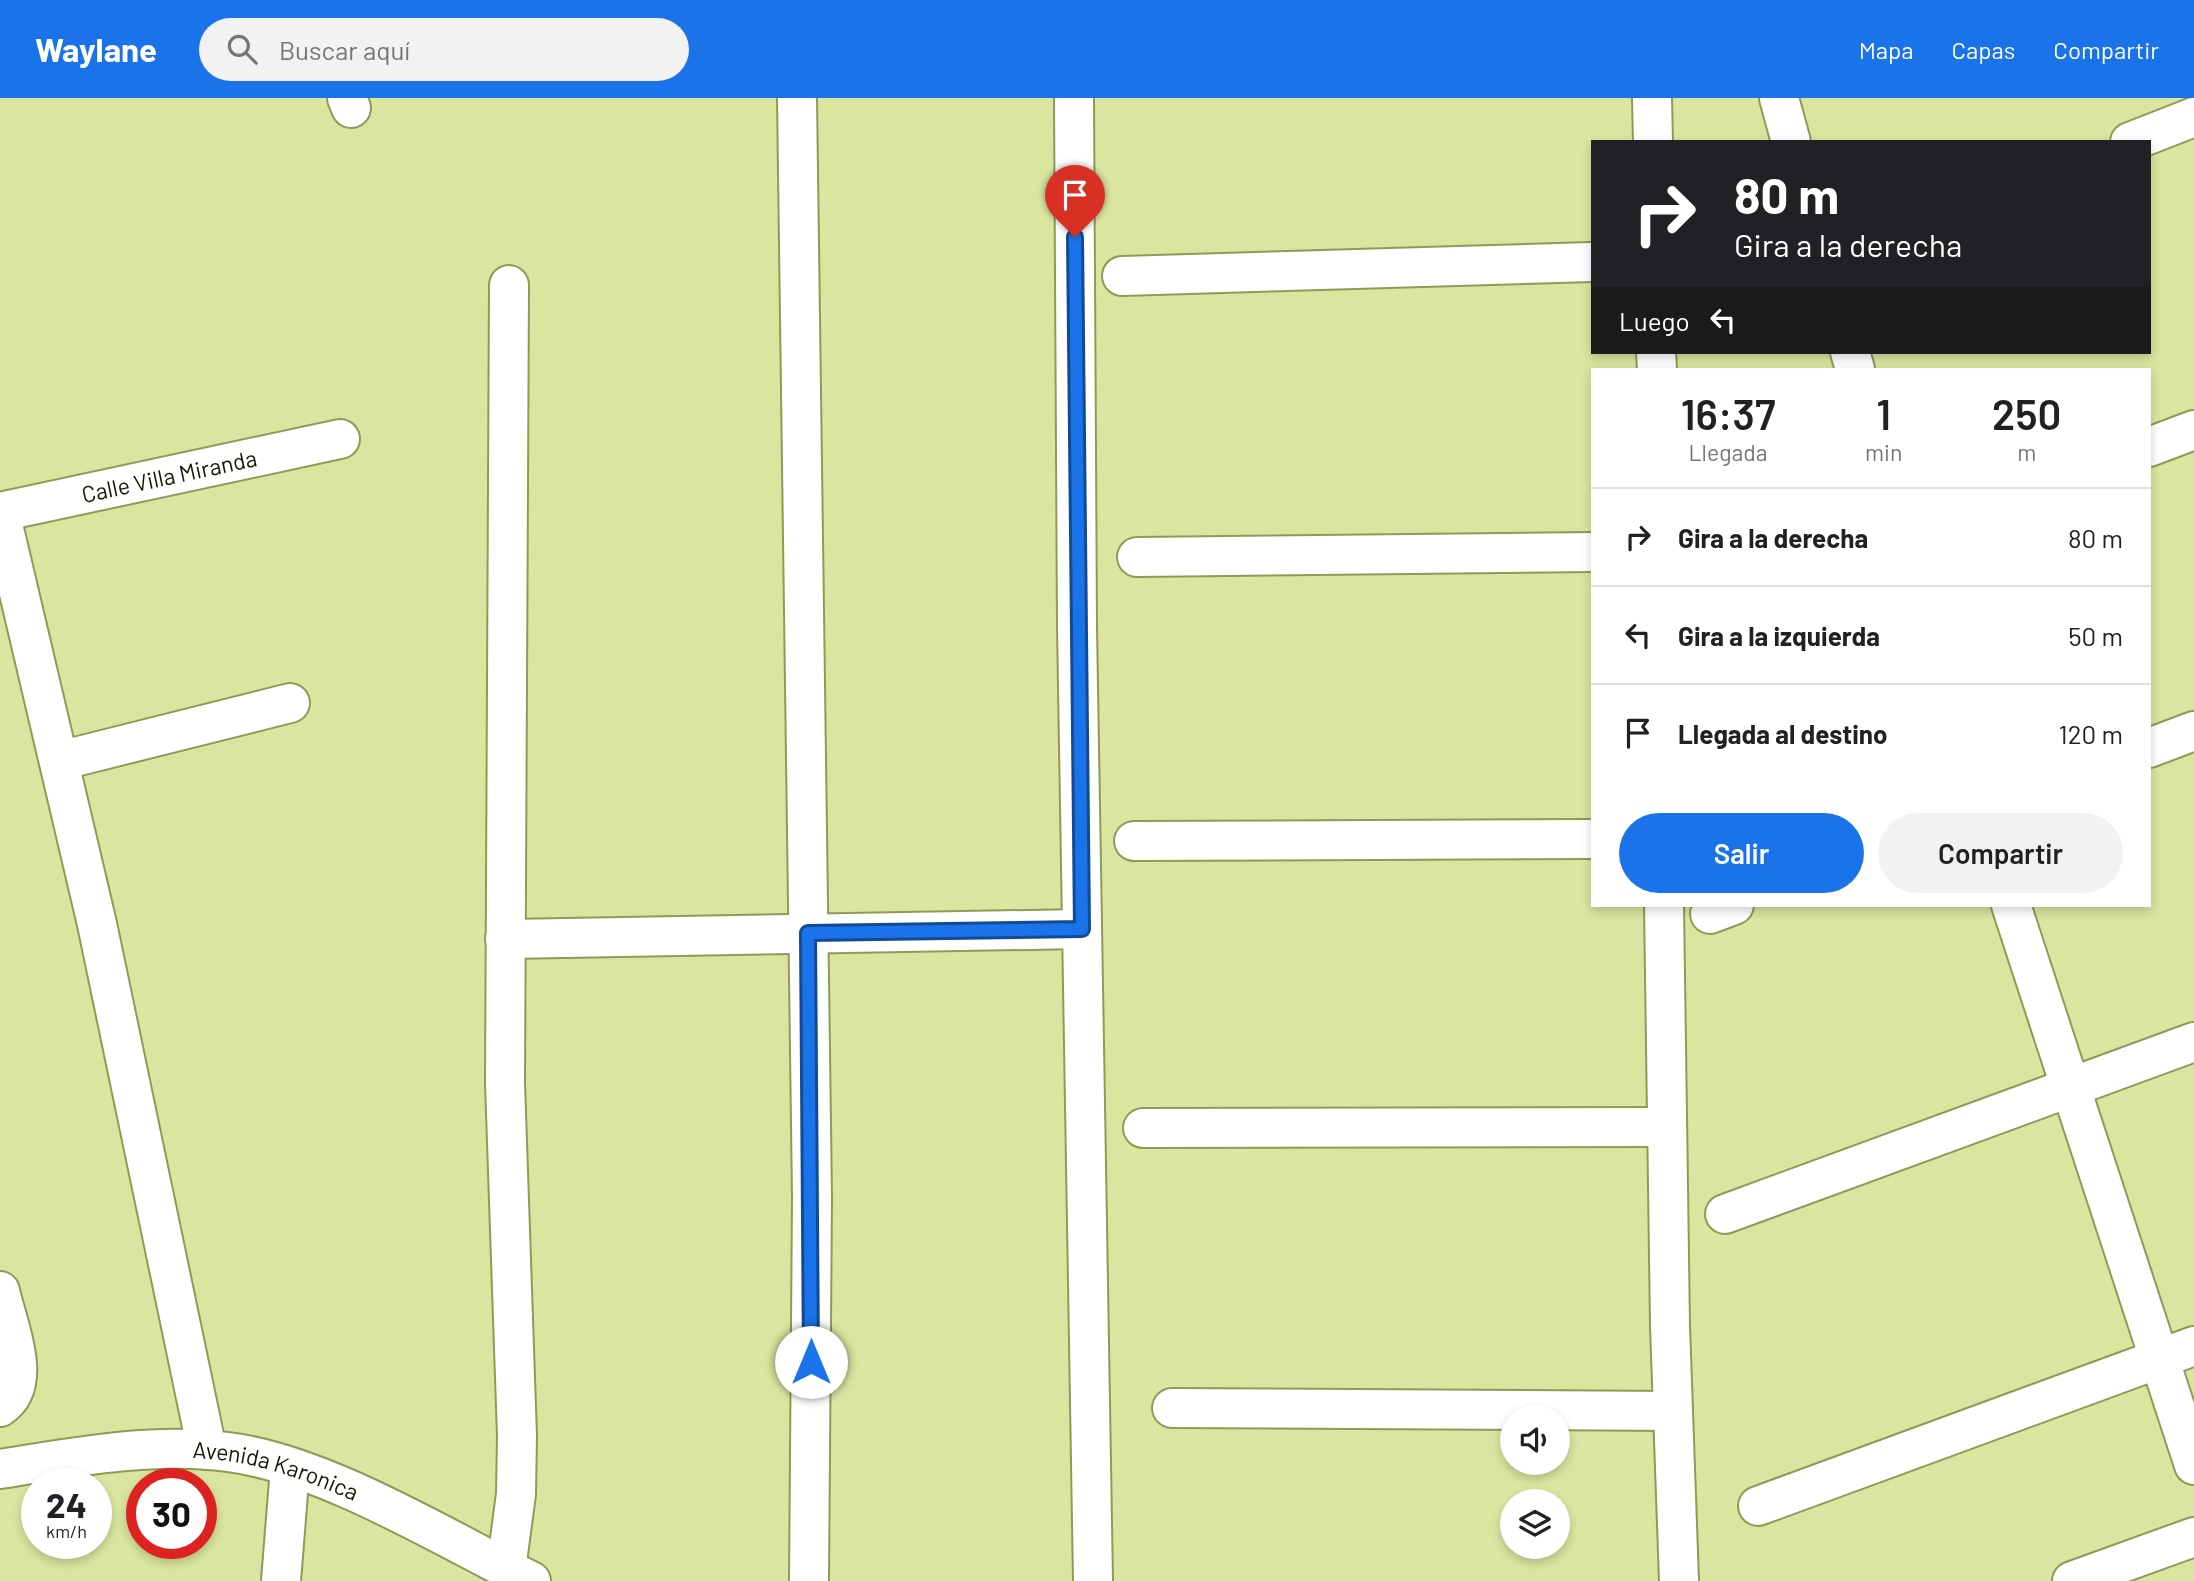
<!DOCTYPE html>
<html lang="es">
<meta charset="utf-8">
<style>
:root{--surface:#fff;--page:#f2f2f2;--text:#202124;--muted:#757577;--line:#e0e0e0;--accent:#1a73e8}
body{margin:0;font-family:Barlow,sans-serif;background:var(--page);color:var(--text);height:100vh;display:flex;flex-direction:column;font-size:26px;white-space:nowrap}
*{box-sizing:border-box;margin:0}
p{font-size:23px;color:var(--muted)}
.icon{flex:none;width:38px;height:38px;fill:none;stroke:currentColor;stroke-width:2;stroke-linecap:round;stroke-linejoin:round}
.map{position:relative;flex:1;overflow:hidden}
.sheet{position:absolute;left:1591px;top:270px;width:560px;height:539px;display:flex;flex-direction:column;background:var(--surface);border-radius:0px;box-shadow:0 4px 10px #0003}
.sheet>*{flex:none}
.top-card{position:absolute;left:1591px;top:42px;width:560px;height:214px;border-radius:0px;box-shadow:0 4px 10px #0003;background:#202124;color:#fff;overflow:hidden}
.fabs{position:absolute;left:1500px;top:1307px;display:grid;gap:14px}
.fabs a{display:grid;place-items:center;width:70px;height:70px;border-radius:50%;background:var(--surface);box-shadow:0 4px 10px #0003;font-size:35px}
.speed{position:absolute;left:21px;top:1370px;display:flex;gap:14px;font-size:35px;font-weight:700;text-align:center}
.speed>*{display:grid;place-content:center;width:91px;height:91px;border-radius:50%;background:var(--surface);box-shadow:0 4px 10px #0003;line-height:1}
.speed small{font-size:18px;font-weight:400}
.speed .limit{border:10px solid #d22;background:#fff;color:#111}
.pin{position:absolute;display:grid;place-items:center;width:60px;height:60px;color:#fff;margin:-72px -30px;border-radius:50% 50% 50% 0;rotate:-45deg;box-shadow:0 0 7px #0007}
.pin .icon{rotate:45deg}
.me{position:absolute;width:77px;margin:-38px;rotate:0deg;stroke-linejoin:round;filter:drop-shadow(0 0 5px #0008)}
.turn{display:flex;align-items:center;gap:24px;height:147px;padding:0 28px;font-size:32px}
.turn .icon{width:91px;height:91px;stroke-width:2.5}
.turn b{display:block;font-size:49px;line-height:60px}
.then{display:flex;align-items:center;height:66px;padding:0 28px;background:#0003;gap:14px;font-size:26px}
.eta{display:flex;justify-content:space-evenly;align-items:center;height:119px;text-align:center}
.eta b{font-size:42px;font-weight:600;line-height:49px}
.action{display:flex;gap:14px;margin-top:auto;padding:14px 28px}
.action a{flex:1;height:80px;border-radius:42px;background:var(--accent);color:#fff;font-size:28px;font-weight:600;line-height:80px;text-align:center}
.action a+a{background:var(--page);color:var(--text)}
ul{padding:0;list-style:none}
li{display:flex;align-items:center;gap:21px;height:98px;padding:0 28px;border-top:2px solid var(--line)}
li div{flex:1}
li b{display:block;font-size:26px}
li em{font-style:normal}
header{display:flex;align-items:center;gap:42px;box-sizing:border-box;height:98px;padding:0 35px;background:var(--accent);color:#fff}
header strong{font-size:33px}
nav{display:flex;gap:38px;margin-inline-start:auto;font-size:24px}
.search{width:490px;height:63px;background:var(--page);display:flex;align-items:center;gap:18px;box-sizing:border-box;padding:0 24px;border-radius:38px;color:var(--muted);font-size:26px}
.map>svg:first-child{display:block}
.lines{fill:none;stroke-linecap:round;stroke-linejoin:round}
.street-casing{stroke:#909a56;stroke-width:42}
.street{stroke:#fff;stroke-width:38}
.route-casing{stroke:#114b97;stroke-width:18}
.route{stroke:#1a73e8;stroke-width:12}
.labels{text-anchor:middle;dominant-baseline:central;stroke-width:5;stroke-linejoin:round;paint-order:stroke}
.street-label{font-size:23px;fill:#151900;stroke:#dae59f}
</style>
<header>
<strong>Waylane</strong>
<div class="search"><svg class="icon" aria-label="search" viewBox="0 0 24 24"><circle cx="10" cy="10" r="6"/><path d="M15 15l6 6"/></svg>Buscar aquí</div>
<nav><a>Mapa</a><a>Capas</a><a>Compartir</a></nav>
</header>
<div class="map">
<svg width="2194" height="1483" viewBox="0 0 2194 1483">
<rect width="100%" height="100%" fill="#dae59f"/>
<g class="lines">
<!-- street casing -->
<g class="street-casing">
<g id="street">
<path d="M 347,0 L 351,10"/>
<path d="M 797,0 L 812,1099 L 809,1483"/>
<path d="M 1074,0 L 1077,529 L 1093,1483"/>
<path d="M 1652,0 L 1653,44"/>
<path d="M 1779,0 L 1791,44"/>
<path d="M 2130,44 L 2194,19"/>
<path d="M 1122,178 L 1592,164"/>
<path d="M 1656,254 L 1657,271"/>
<path d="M 1850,254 L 1855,271"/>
<path d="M 2149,349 L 2194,332"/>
<path d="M 0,414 L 97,826 L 207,1352"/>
<path id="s1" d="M 0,414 L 340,341"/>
<path d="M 1137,459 L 1592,454"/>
<path d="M 2149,650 L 2194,633"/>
<path d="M 59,663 L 290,605"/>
<path d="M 1134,743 L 1592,741"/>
<path d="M 1664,807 L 1670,1228 L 1679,1483"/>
<path d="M 2011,807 L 2194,1367"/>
<path d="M 1710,816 L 1734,807"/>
<path d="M 505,841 L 1082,831"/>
<path d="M 1143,1030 L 1667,1029"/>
<path d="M 1725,1116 L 2194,944"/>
<path d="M 0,1193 C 7,1226 35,1286 0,1309"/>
<path d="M 1172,1310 L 1673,1313"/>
<path id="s2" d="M 0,1371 C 74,1359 154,1344 228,1354 C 324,1366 444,1440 531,1483"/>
<path d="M 1758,1408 L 2194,1248"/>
<path d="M 506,1471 L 516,1396 L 517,1338 L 505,985 L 509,187"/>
<path d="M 281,1483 L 290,1370"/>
<path d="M 2072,1483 L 2194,1439"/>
</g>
</g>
<!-- street -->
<use href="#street" class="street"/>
</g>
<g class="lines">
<!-- route casing -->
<g class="route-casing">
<path id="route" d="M 811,1264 L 808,835 L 1082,831 L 1075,139"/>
</g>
<!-- route -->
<use href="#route" class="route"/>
</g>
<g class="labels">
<!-- street labels -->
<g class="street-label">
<text stroke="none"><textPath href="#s1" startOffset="173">Calle Villa Miranda</textPath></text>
<text stroke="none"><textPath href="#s2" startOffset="280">Avenida Karonica</textPath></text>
</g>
</g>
</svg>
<div class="fabs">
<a><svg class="icon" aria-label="sound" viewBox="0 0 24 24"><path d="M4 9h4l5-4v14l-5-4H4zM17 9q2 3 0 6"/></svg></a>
<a><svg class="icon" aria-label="layers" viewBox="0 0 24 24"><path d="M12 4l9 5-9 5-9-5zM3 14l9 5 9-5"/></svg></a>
</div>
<div class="speed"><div>24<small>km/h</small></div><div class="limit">30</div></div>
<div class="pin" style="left:1075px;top:139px;background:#d93025"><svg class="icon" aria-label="arrive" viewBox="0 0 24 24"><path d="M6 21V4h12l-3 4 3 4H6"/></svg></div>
<svg class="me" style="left:811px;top:1264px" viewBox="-20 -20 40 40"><circle r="19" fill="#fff"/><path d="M0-13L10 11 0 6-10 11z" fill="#1a73e8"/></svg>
<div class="top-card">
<div class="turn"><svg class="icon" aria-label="right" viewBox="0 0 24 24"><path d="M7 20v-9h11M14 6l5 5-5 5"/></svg><div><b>80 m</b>Gira a la derecha</div></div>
<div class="then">Luego<svg class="icon" aria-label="left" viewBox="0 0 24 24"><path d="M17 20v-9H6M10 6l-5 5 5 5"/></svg></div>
</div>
<section class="sheet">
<div class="eta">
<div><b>16:37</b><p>Llegada</p></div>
<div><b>1</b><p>min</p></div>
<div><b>250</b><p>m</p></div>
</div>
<ul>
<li><svg class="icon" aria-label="right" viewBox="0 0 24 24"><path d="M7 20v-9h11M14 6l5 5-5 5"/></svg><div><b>Gira a la derecha</b></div><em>80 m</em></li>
<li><svg class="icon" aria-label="left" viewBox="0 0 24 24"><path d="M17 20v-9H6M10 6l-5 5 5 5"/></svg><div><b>Gira a la izquierda</b></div><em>50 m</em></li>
<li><svg class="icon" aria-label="arrive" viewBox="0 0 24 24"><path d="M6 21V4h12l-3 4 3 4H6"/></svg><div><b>Llegada al destino</b></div><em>120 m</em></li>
</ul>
<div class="action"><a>Salir</a><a>Compartir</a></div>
</section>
</div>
